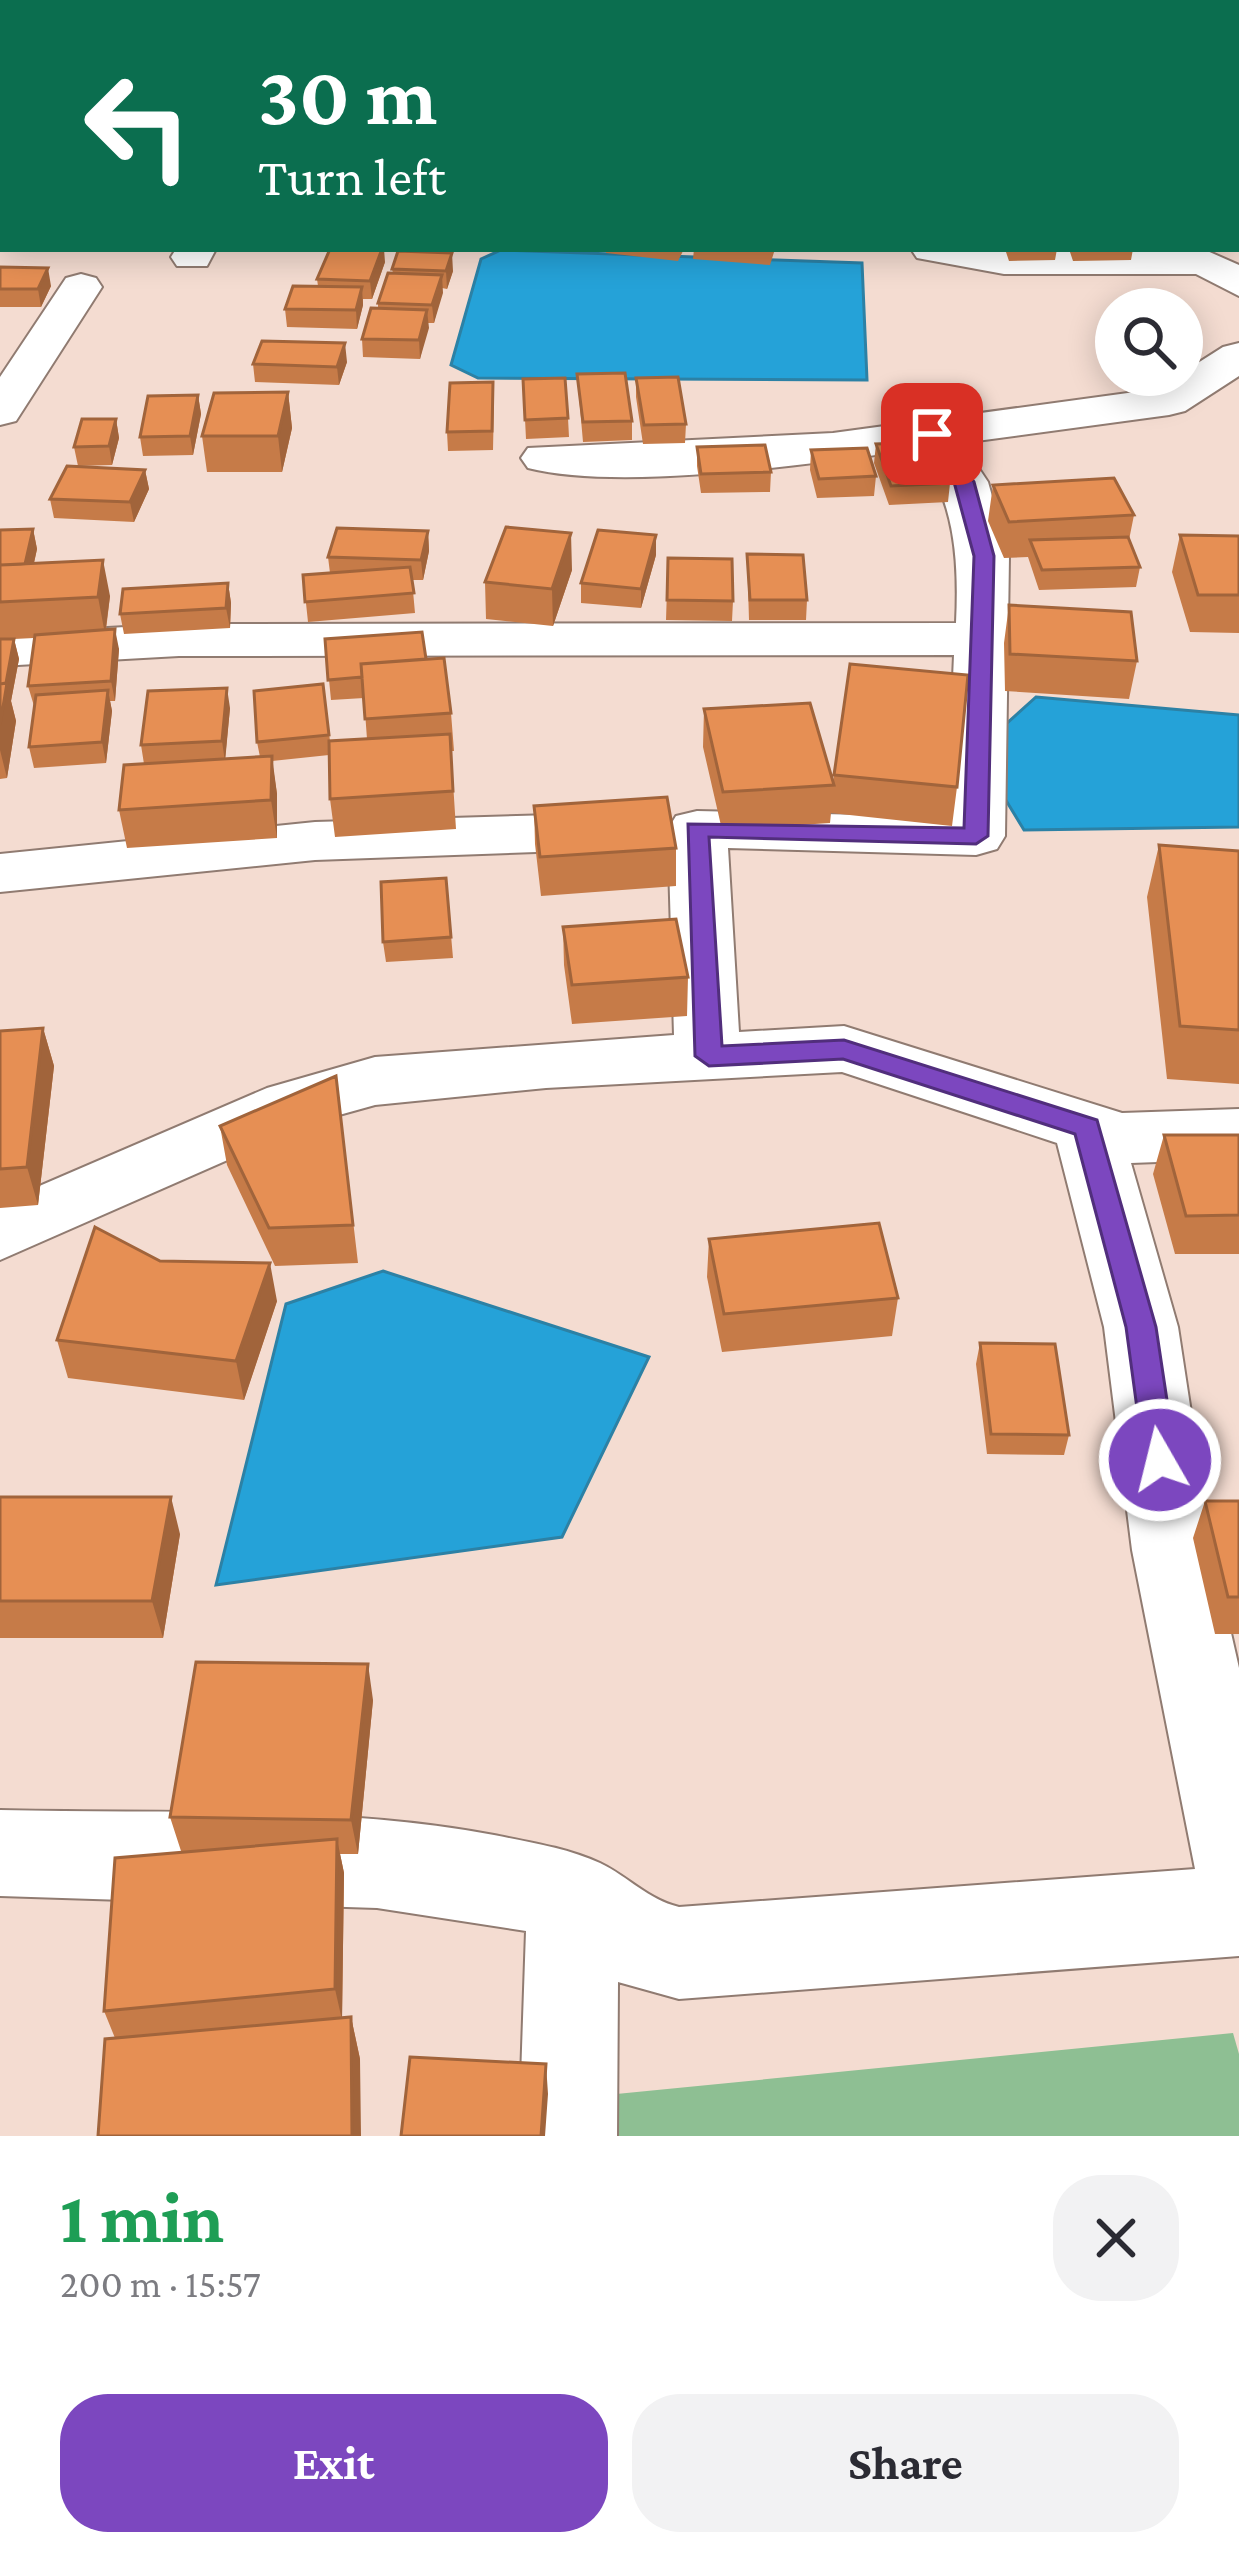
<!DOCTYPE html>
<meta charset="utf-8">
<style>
:root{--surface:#fff;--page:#f2f2f3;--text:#2b2b33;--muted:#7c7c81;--accent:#7c47bf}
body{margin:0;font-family:"Crimson Pro",serif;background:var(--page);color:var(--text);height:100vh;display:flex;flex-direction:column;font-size:45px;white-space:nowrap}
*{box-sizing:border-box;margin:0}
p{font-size:39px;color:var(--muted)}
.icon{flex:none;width:66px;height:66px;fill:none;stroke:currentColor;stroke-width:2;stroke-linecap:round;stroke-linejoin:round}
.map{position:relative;height:2136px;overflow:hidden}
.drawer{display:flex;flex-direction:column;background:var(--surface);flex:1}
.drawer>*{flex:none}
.guide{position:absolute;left:0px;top:0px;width:1239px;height:252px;box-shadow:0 6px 30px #0003;background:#0b6e4f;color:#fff;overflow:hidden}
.controls{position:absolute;left:1095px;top:288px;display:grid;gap:24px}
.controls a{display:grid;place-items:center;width:108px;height:108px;border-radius:50%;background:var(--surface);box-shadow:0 6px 30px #0003;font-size:60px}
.pin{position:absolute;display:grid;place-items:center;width:102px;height:102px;color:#fff;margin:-51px;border-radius:24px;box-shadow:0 6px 18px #0006}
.me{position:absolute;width:132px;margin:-66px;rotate:352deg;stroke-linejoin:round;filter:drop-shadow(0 0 9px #0008)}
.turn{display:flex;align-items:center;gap:42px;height:252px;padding:0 60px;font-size:54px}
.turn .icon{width:156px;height:156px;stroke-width:2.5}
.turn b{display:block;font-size:84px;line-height:102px}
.round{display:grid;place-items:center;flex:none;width:126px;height:126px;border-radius:48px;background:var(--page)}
.head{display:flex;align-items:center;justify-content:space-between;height:204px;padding:0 60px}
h1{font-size:72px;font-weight:700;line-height:90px;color:#1e9e55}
.primary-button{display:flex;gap:24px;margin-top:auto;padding:24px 60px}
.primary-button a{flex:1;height:138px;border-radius:48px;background:var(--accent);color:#fff;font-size:48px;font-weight:700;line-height:138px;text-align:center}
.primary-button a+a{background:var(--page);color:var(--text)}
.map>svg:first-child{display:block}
.green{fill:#8ebf93}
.water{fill:#25a2d8;stroke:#2c81a5;stroke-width:3}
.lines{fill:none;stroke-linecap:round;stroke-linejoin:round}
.minor-casing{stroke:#907b71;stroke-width:4}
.minor{fill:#fff;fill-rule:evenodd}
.wall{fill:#c67b48}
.shaded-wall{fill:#a1643b}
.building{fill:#e68f54;stroke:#a1643b;stroke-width:3}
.route{fill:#7c47bf;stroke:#512e7c;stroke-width:3}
</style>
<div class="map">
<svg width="1239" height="2136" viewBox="0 0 1239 2136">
<rect width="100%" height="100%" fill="#f4dcd1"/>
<!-- green -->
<path class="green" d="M 1233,2033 L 1239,2054 L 1239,2136 L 592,2136 L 596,2096 Z"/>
<!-- water -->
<path class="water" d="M 501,250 L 862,263 L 867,380 L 478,378 L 451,365 L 481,259 Z
M 1036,697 L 1239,715 L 1239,827 L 1024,830 L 976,751 Z
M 383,1271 L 649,1357 L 562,1537 L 216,1585 L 286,1304 Z"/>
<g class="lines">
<!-- minor casing -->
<g class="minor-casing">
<path id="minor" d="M 687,0 L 723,0 L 685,3 Z
M 922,0 L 979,0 L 981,3 L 924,3 Z
M 1125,0 L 1159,0 L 1159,3 L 1125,3 Z
M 1236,14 L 1239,15 L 1239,35 L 1236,34 Z
M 0,129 L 3,129 L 3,151 L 0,151 Z
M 176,249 L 216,249 L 207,266 L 177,266 L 171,257 Z
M 911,249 L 1205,250 L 1239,265 L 1239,296 L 1196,274 L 1004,274 L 917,258 Z
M 81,274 L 96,278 L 102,287 L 16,421 L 0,425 L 0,377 L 66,278 Z
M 1239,343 L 1239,376 L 1185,411 L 1169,415 L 962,443 L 988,482 L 1009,556 L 1005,836 L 997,849 L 976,855 L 728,848 L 739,1032 L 844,1026 L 1122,1113 L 1239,1109 L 1239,1159 L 1131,1163 L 1178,1327 L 1212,1550 L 1239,1668 L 1239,1956 L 679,1999 L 618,1982 L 617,2136 L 519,2136 L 526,1931 L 377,1908 L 0,1896 L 0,1810 C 158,1814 339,1805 494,1835 C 529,1842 567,1848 600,1863 C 629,1877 647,1899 679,1907 L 1195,1869 L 1132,1550 L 1104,1327 L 1057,1143 L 842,1072 L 546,1088 L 375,1105 L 314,1122 L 0,1260 L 0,1203 L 267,1088 L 375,1057 L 674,1035 L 668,829 L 676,816 L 697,811 L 947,817 L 954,655 L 179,656 L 0,666 L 0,634 L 179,624 L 956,623 C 959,559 955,504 919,449 C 818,463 623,492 528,468 L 521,458 L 528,448 L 833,433 L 1157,389 L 1223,347 Z
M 621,813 L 642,818 L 650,831 L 642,844 L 621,849 L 315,860 L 0,892 L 0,854 L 315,822 Z"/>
</g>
<!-- minor -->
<use href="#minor" class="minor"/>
</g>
<!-- wall -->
<path class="wall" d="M 0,0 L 81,0 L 80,3 L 3,3 L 3,56 L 0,56 Z
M 93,0 L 190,0 L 189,3 L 93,3 Z
M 486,0 L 541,0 L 541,3 L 486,3 Z
M 556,0 L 612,0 L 612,3 L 556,3 Z
M 606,249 L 684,249 L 678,261 L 606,253 Z
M 694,249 L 775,249 L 770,265 L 693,259 Z
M 1005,249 L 1057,249 L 1055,260 L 1009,261 Z
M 1069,249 L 1133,249 L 1131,260 L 1073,261 Z
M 385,262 L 372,299 L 363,299 L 363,305 L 357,329 L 287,327 L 285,309 L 318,286 L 317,279 Z
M 0,267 L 51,286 L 41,307 L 0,307 Z
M 392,269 L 453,271 L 447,289 L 442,288 L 434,323 L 428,323 L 420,359 L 363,357 L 362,339 L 378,309 L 378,303 L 393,273 Z
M 347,362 L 339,385 L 255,382 L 253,364 Z
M 577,374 L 632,421 L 632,440 L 583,442 Z
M 636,378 L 686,424 L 685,443 L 643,444 L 636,397 Z
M 523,379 L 568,418 L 569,437 L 526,439 Z
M 288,392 L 292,428 L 282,472 L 207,472 L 202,436 Z
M 198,395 L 201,414 L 193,455 L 143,456 L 140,437 Z
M 494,401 L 493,450 L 448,451 L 447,432 Z
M 116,419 L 119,438 L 112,465 L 78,466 L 74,447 Z
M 876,444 L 950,483 L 948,502 L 889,505 L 874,463 Z
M 697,447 L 771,472 L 770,492 L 701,493 L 697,466 Z
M 811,450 L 876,476 L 874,496 L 817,498 L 810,470 Z
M 145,470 L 149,489 L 134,522 L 54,518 L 50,499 Z
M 993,485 L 1134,515 L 1129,540 L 1140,567 L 1136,587 L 1039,590 L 1028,557 L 1004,558 L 988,521 Z
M 33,529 L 37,549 L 34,563 L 110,596 L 106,630 L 119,649 L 115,701 L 110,701 L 112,711 L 106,763 L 34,768 L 29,747 L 34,706 L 28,686 L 34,638 L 14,639 L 19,659 L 11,701 L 16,721 L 7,778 L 0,779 L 0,530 Z
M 428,531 L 429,551 L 423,580 L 412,580 L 415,613 L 308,622 L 303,575 L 330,573 L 328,557 Z
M 1180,535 L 1239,536 L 1239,633 L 1190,632 L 1172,572 Z
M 747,554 L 807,600 L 806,620 L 749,620 Z
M 656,555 L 641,608 L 581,603 L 581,583 Z
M 668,558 L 733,601 L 732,621 L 666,620 Z
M 572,570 L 553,626 L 486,619 L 485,582 Z
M 228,583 L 231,603 L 230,628 L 124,634 L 120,614 Z
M 1009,605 L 1137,661 L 1129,699 L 1005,691 L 1004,643 Z
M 325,639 L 426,659 L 451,713 L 454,751 L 451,751 L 456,829 L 335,837 L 330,799 L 329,755 L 272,761 L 277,794 L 277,838 L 127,848 L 119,810 L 144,764 L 141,745 L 230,708 L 225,759 L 260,757 L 257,742 L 323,684 L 330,741 L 367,739 L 364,698 L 331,700 Z
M 850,664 L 957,787 L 952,826 L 831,813 L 830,823 L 722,830 L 703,747 L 704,709 L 833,782 Z
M 534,806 L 676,848 L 676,886 L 541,896 L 535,844 Z
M 1159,845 L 1239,851 L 1239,1084 L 1167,1079 L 1147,897 Z
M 446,878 L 453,958 L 386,962 L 383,942 Z
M 563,927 L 688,977 L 687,1016 L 572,1024 L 564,965 Z
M 43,1028 L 54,1066 L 38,1205 L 0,1208 L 0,1031 Z
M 336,1076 L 358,1263 L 275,1266 L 227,1165 L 220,1126 Z
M 1164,1135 L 1239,1135 L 1239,1254 L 1175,1254 L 1153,1174 Z
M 709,1239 L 898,1298 L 892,1336 L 722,1352 L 707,1277 Z
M 160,1261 L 277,1301 L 244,1400 L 68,1378 L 57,1340 Z
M 980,1343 L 1069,1435 L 1064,1455 L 987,1454 L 976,1364 Z
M 0,1497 L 180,1534 L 163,1638 L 0,1638 Z
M 1205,1501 L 1239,1501 L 1239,1634 L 1215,1634 L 1193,1538 Z
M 373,1700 L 358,1854 L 340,1854 L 344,1873 L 342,2017 L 351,2017 L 360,2059 L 115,2038 L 104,2011 L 193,1851 L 181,1851 L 170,1817 Z"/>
<!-- shaded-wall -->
<path class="shaded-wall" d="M 382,249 L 384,249 L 385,262 L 372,299 L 370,281 Z
M 452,253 L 453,271 L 447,289 L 446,271 Z
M 48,268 L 51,286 L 41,307 L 38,289 Z
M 442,275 L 443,293 L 434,323 L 432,305 Z
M 362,287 L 363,305 L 357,329 L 356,310 Z
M 427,310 L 429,328 L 420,359 L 419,340 Z
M 345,343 L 347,362 L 339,385 L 337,367 Z
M 288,392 L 292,428 L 282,472 L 278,436 Z
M 198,395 L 201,414 L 193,455 L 190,436 Z
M 116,419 L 119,438 L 112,465 L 109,446 Z
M 145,470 L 149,489 L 134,522 L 130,502 Z
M 33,529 L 37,549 L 29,585 L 25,565 Z
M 428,531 L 429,551 L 423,580 L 421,560 Z
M 571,533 L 572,570 L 553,626 L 552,589 Z
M 656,535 L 656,555 L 641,608 L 641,589 Z
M 103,560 L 110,596 L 105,634 L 98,597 Z
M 228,583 L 231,603 L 230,628 L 226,608 Z
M 115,629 L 119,649 L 115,701 L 111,681 Z
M 14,639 L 19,659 L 11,701 L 16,721 L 7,778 L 0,750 L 0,725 Z
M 227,688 L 230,708 L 225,762 L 222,741 Z
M 108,690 L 112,711 L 106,763 L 102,742 Z
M 272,756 L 277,794 L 277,838 L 271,800 Z
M 43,1028 L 54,1066 L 38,1205 L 27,1167 Z
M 270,1263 L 277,1301 L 244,1400 L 236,1361 Z
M 171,1497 L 180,1534 L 163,1638 L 152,1601 Z
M 368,1664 L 373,1700 L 358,1854 L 351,1820 Z
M 337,1839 L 344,1873 L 342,2020 L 335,1989 Z
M 351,2017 L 360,2059 L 361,2136 L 352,2136 Z
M 546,2064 L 548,2094 L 545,2136 L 541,2136 Z"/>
<!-- building -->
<path class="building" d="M 0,0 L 70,0 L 69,3 L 3,3 L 3,26 L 0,26 Z
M 204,0 L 251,0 L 250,3 L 203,3 Z
M 260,0 L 297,0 L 296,3 L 259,3 Z
M 304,0 L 339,0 L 338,3 L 303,3 Z
M 345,0 L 376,0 L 376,3 L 345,3 Z
M 330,249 L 382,249 L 370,281 L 317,279 Z
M 398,251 L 452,253 L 446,271 L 392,269 Z
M 0,267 L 48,268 L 38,289 L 0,289 Z
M 388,273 L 442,275 L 432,305 L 378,303 Z
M 293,286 L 362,287 L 356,310 L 285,309 Z
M 371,308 L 427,310 L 419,340 L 362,339 Z
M 262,341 L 345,343 L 337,367 L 253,364 Z
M 625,373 L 632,421 L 583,422 L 577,374 Z
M 678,377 L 686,424 L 644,425 L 636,378 Z
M 565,378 L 568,418 L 525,420 L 523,379 Z
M 493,382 L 492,431 L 447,432 L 450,383 Z
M 288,392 L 278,436 L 202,436 L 214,393 Z
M 198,395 L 190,436 L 140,437 L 148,396 Z
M 82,419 L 116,419 L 109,446 L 74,447 Z
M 935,442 L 950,483 L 891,486 L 876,444 Z
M 765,445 L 771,472 L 701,474 L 697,447 Z
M 867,448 L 876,476 L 819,479 L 811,450 Z
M 67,466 L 145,470 L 130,502 L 50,499 Z
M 1114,478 L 1134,515 L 1009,522 L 993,485 Z
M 506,527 L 571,533 L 552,589 L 485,582 Z
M 337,528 L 428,531 L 421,560 L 328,557 Z
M 33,529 L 25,564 L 0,565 L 0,530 Z
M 598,530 L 656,535 L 641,589 L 581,583 Z
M 1180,535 L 1239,536 L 1239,595 L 1198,595 Z
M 1128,537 L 1140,567 L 1042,570 L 1030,540 Z
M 747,554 L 803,555 L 807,600 L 750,600 Z
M 668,558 L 732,559 L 733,601 L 667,600 Z
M 103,560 L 98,597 L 0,602 L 0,565 Z
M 410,567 L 414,593 L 305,602 L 303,575 Z
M 228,583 L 226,608 L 120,614 L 123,589 Z
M 1009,605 L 1131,612 L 1137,661 L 1010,654 Z
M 115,629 L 111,681 L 28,686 L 35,635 Z
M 422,632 L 426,659 L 361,664 L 362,677 L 328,680 L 325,639 Z
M 0,639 L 14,639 L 6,683 L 0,684 Z
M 444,658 L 451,713 L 365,719 L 361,664 Z
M 850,664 L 968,675 L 957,787 L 834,775 Z
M 7,683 L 0,725 L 0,684 Z
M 323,684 L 329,735 L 257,742 L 254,691 Z
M 227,688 L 222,741 L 141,745 L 148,691 Z
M 108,690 L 102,742 L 29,747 L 36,695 Z
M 810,703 L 834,785 L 723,792 L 704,709 Z
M 450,734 L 453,791 L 330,799 L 329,741 Z
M 272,756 L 271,800 L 119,810 L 124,765 Z
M 667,797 L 676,848 L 540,857 L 534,806 Z
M 1159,845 L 1239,851 L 1239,1030 L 1180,1026 Z
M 446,878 L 451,937 L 383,942 L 381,882 Z
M 676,919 L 688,977 L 572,985 L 563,927 Z
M 43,1028 L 27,1167 L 0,1169 L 0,1031 Z
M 336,1076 L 353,1225 L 269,1228 L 220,1126 Z
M 1164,1135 L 1239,1135 L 1239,1215 L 1186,1216 Z
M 879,1223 L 898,1298 L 724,1314 L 709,1239 Z
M 95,1227 L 160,1261 L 270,1263 L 236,1361 L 57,1340 Z
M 980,1343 L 1055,1344 L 1069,1435 L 991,1434 Z
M 0,1497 L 171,1497 L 152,1601 L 0,1601 Z
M 1205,1501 L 1239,1501 L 1239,1597 L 1228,1597 Z
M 196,1662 L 368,1664 L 351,1820 L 170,1817 Z
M 337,1839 L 335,1989 L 104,2011 L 115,1858 Z
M 351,2017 L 352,2136 L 98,2136 L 105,2039 Z
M 410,2057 L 546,2064 L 541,2136 L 401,2136 Z"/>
<!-- route -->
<path class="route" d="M 925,430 L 939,430 L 974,482 L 994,556 L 988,836 L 976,844 L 709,837 L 722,1046 L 844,1040 L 1097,1120 L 1156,1327 L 1176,1460 L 1172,1470 L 1149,1470 L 1144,1460 L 1126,1327 L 1075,1134 L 843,1059 L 709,1066 L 695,1056 L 688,824 L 964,828 L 974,556 L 954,482 L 922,434 Z"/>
</svg>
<div class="controls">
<a><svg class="icon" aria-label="search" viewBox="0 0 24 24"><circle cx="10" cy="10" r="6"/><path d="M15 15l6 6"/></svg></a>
</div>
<div class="pin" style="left:932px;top:434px;background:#d93025"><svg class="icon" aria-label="arrive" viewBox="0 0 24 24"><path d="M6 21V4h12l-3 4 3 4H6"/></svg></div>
<svg class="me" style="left:1160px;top:1460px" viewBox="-20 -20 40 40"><circle r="17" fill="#7c47bf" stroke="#fff" stroke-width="3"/><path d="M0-11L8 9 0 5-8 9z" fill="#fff"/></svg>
<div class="guide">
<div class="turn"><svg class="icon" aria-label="left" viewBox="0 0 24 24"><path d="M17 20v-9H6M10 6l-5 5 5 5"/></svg><div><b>30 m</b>Turn left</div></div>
</div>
</div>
<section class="drawer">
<div class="head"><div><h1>1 min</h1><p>200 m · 15:57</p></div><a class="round"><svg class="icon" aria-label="close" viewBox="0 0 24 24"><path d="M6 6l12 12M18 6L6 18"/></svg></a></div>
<div class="primary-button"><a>Exit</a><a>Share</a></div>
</section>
